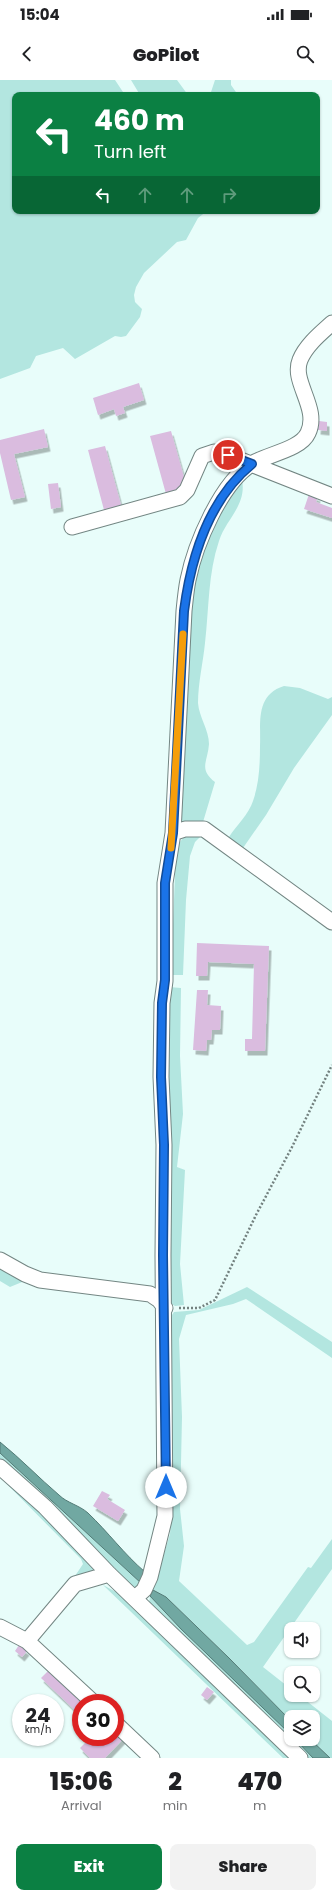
<!DOCTYPE html>
<style>
:root{--surface:#fff;--page:#f2f2f2;--text:#202124;--muted:#757577;--accent:#0b8043}
body{margin:0;font-family:Poppins,sans-serif;background:var(--page);color:var(--text);height:100vh;display:flex;flex-direction:column;font-size:15px;white-space:nowrap}
*{box-sizing:border-box;margin:0}
p{font-size:13px;color:var(--muted)}
.icon{flex:none;width:22px;height:22px;fill:none;stroke:currentColor;stroke-width:2;stroke-linecap:round;stroke-linejoin:round}
.map{position:relative;height:1678px;overflow:hidden}
.details{display:flex;flex-direction:column;background:var(--surface);flex:1}
.details>*{flex:none}
.banner{position:absolute;left:12px;top:12px;width:308px;height:122px;border-radius:8px;box-shadow:0 1px 3px #0004;background:#0b8043;color:#fff;overflow:hidden}
.fabs{position:absolute;left:284px;top:1542px;display:grid;gap:8px}
.fabs a{display:grid;place-items:center;width:36px;height:36px;border-radius:8px;background:var(--surface);box-shadow:0 1px 3px #0004;font-size:20px}
.speed{position:absolute;left:12px;top:1614px;display:flex;gap:8px;font-size:20px;font-weight:700;text-align:center}
.speed>*{display:grid;place-content:center;width:52px;height:52px;border-radius:50%;background:var(--surface);box-shadow:0 1px 3px #0004;line-height:1}
.speed small{font-size:10px;font-weight:400}
.speed .limit{border:6px solid #d22;background:#fff;color:#111}
.pin{position:absolute;display:grid;place-items:center;width:34px;height:34px;color:#fff;margin:-17px;border:2px solid #fff;border-radius:50%;box-shadow:0 1px 4px #0007}
.me{position:absolute;width:44px;margin:-22px;rotate:0deg;stroke-linejoin:round;filter:drop-shadow(0 0 3px #0008)}
.turn{display:flex;align-items:center;gap:14px;height:84px;padding:0 16px;font-size:18px}
.turn .icon{width:52px;height:52px;stroke-width:2.5}
.turn b{display:block;font-size:28px;line-height:34px}
.lanes{display:flex;align-items:center;height:38px;padding:0 16px;background:#0003;justify-content:center;gap:20px;direction:ltr}
.lanes .off{opacity:.35}
.eta{display:flex;justify-content:space-evenly;align-items:center;height:68px;text-align:center}
.eta b{font-size:24px;font-weight:800;line-height:28px}
.primary-button{display:flex;gap:8px;margin-top:auto;padding:8px 16px}
.primary-button a{flex:1;height:46px;border-radius:8px;background:var(--accent);color:#fff;font-size:16px;font-weight:800;line-height:46px;text-align:center}
.primary-button a+a{background:var(--page);color:var(--text)}
.status{display:flex;justify-content:space-between;align-items:center;height:28px;padding:0 20px;background:var(--surface);direction:ltr}
.status svg{height:11px;fill:currentColor}
header{display:flex;justify-content:space-between;align-items:center;height:52px;padding:0 16px;background:var(--surface);font-size:18px;font-weight:800}
.map>svg:first-child{display:block}
.green{fill:#b3e6e0}
.water{fill:#71a8a2;stroke:#527b76}
.building{fill:#dabcdf;filter:url(#shadow)}
.lines{fill:none;stroke-linecap:round;stroke-linejoin:round}
.street-casing{stroke:#738683;stroke-width:17}
.path{stroke:#73817f;stroke-width:2.5;stroke-dasharray:2 2;stroke-linecap:butt}
.street{stroke:#fff;stroke-width:15}
.route-casing{stroke:#114b97;stroke-width:10}
.route{stroke:#1a73e8;stroke-width:7}
.slow{stroke:#f59e0b;stroke-width:7}
</style>
<div class="status"><b>15:04</b><svg viewBox="0 0 49 12"><path d="M0 12V9h3v3zM5 12V6h3v6zM10 12V3h3v9zM15 12V0h3v12zM26 1h20v11H26zM47 4h2v5h-2z"/></svg></div>
<header><svg class="icon" aria-label="back" viewBox="0 0 24 24"><path d="M15 5l-7 7 7 7"/></svg>GoPilot<svg class="icon" aria-label="search" viewBox="0 0 24 24"><circle cx="10" cy="10" r="6"/><path d="M15 15l6 6"/></svg></header>
<div class="map">
<svg width="332" height="1678" viewBox="0 0 332 1678">
<defs>
<filter id="shadow"><feDropShadow dx="2.5" dy="4.5" stdDeviation="0" flood-color="#0004"/></filter>
</defs>
<rect width="100%" height="100%" fill="#e8fdfa"/>
<!-- green -->
<path class="green" d="M 0,0 L 115,0 L 125,15 L 15,15 L 15,131 L 207,131 L 198,138 L 186,160 L 177,162 L 144,193 L 136,207 L 134,215 L 135,222 L 142,229 L 140,237 L 126,256 L 121,257 L 115,256 L 75,279 L 63,268 L 36,276 L 30,288 L 0,299 Z
M 131,0 L 177,0 L 188,15 L 140,15 Z
M 215,0 L 231,0 L 231,5 L 238,15 L 210,15 Z
M 242,400 C 247,425 226,439 219,461 C 208,493 209,529 205,563 C 203,583 198,603 198,623 C 199,637 209,650 209,664 C 208,681 198,689 215,702 L 203,742 L 184,742 L 180,739 L 191,515 L 197,487 L 222,428 Z
M 284,606 L 300,608 L 328,619 L 332,617 L 332,635 L 294,688 L 266,735 L 243,768 L 229,757 C 236,746 249,734 253,721 C 259,704 260,685 260,666 C 261,643 255,615 284,606 Z
M 204,753 L 195,762 L 190,776 L 186,820 L 183,895 L 171,895 L 176,770 C 183,754 187,754 204,753 Z
M 169,907 L 181,908 L 180,976 L 183,1034 L 177,1087 L 185,1090 L 180,1184 L 184,1225 L 175,1226 L 170,1223 L 164,993 Z
M 0,1185 L 27,1200 L 10,1207 L 0,1201 Z
M 247,1207 L 332,1262 L 332,1278 L 246,1219 L 233,1224 L 186,1235 L 179,1259 L 182,1337 L 180,1429 L 184,1466 L 179,1501 L 247,1565 L 254,1562 L 308,1487 L 311,1488 L 332,1459 L 332,1489 L 263,1587 L 291,1609 L 291,1615 L 299,1615 L 332,1641 L 332,1678 L 330,1678 L 310,1659 L 313,1659 L 313,1637 L 291,1637 L 291,1641 L 229,1578 L 166,1517 L 153,1510 L 170,1454 L 172,1426 L 170,1238 L 174,1232 L 199,1230 Z
M 0,1373 L 142,1504 L 139,1508 L 130,1506 L 0,1382 Z
M 0,1390 L 93,1487 L 94,1493 L 71,1502 L 83,1484 L 81,1479 L 0,1397 Z
M 103,1505 L 122,1515 L 293,1678 L 283,1678 Z
M 150,1516 L 181,1549 L 282,1644 L 291,1655 L 291,1659 L 295,1659 L 313,1678 L 306,1678 L 149,1523 Z"/>
<!-- water -->
<path class="water" d="M 0,1362 C 21,1379 39,1398 59,1415 C 67,1423 79,1425 88,1433 C 108,1452 124,1474 145,1492 L 142,1504 L 0,1373 Z
M 153,1510 L 166,1517 L 229,1578 L 291,1641 L 291,1655 L 181,1549 L 150,1516 Z
M 295,1659 L 310,1659 L 330,1678 L 313,1678 Z"/>
<!-- building -->
<path class="building" d="M 139,303 L 144,320 L 123,327 L 125,333 L 116,336 L 114,329 L 98,335 L 93,318 Z
M 319,341 L 327,342 L 327,351 L 318,350 Z
M 44,349 L 48,367 L 14,374 L 25,417 L 11,420 L 0,373 L 0,360 Z
M 171,351 L 187,408 L 166,414 L 150,356 Z
M 105,366 L 121,425 L 104,430 L 88,370 Z
M 58,403 L 61,427 L 51,429 L 48,404 Z
M 309,414 L 318,417 L 316,422 L 332,428 L 332,438 L 304,429 Z
M 197,863 L 269,866 L 265,971 L 245,971 L 245,959 L 252,959 L 254,884 L 208,882 L 207,896 L 196,896 Z
M 197,910 L 208,910 L 207,925 L 221,926 L 220,950 L 212,950 L 211,960 L 207,960 L 206,971 L 193,970 Z
M 102,1411 L 110,1415 L 107,1419 L 125,1430 L 118,1441 L 93,1426 Z
M 19,1565 L 27,1571 L 22,1577 L 15,1571 Z
M 51,1588 L 88,1623 L 81,1623 L 81,1636 L 41,1598 Z
M 207,1607 L 214,1612 L 207,1620 L 201,1615 Z
M 115,1649 L 124,1658 L 105,1678 L 90,1678 L 80,1668 L 91,1657 L 115,1657 Z"/>
<g class="lines">
<!-- street casing -->
<g class="street-casing">
<path id="street" d="M 72,447 L 180,417 L 187,410 L 202,376 L 214,372 L 228,375 L 332,416
M 173,753 L 185,749 L 204,749 L 332,842
M 0,1180 L 25,1194 L 40,1200 L 150,1214 L 159,1220 L 165,1228
M 0,1387 L 45,1427 L 109,1494 L 300,1678
M 135,1518 L 144,1510 L 150,1497 L 165,1436 L 163,1175 L 164,1065 L 161,997 L 162,923 L 165,901 L 165,803 L 173,753 L 184,531 C 185,521 186,510 188,500 C 195,465 221,402 253,383 C 269,374 301,369 308,353 C 320,328 291,302 300,280 C 306,265 321,253 332,243
M 0,1547 L 27,1561 L 94,1623
M 27,1561 L 75,1504 L 109,1494
M 115,1643 L 152,1678"/>
</g>
<!-- path -->
<path class="path" d="M 179,1228 L 199,1228 L 215,1220 L 256,1135 L 292,1067 L 332,985"/>
<!-- street -->
<use href="#street" class="street"/>
</g>
<g class="lines">
<!-- route casing -->
<g class="route-casing">
<path id="route" d="M 166,1407 L 163,1175 L 164,1065 L 161,997 L 162,923 L 165,900 L 165,803 L 173,753 L 184,531 C 191,477 208,420 252,384 L 228,375"/>
</g>
<!-- route -->
<use href="#route" class="route"/>
<!-- slow -->
<path class="slow" d="M 171,768 L 183,554"/>
</g>
</svg>
<div class="fabs">
<a><svg class="icon" aria-label="sound" viewBox="0 0 24 24"><path d="M4 9h4l5-4v14l-5-4H4zM17 9q2 3 0 6"/></svg></a>
<a><svg class="icon" aria-label="search" viewBox="0 0 24 24"><circle cx="10" cy="10" r="6"/><path d="M15 15l6 6"/></svg></a>
<a><svg class="icon" aria-label="layers" viewBox="0 0 24 24"><path d="M12 4l9 5-9 5-9-5zM3 14l9 5 9-5"/></svg></a>
</div>
<div class="speed"><div>24<small>km/h</small></div><div class="limit">30</div></div>
<div class="pin" style="left:228px;top:375px;background:#d93025"><svg class="icon" aria-label="arrive" viewBox="0 0 24 24"><path d="M6 21V4h12l-3 4 3 4H6"/></svg></div>
<svg class="me" style="left:166px;top:1407px" viewBox="-20 -20 40 40"><circle r="19" fill="#fff"/><path d="M0-13L10 11 0 6-10 11z" fill="#1a73e8"/></svg>
<div class="banner">
<div class="turn"><svg class="icon" aria-label="left" viewBox="0 0 24 24"><path d="M17 20v-9H6M10 6l-5 5 5 5"/></svg><div><b>460 m</b>Turn left</div></div>
<div class="lanes"><svg class="icon" aria-label="left" viewBox="0 0 24 24"><path d="M17 20v-9H6M10 6l-5 5 5 5"/></svg><svg class="icon off" aria-label="ahead" viewBox="0 0 24 24"><path d="M12 20V5M6 11l6-6 6 6"/></svg><svg class="icon off" aria-label="ahead" viewBox="0 0 24 24"><path d="M12 20V5M6 11l6-6 6 6"/></svg><svg class="icon off" aria-label="right" viewBox="0 0 24 24"><path d="M7 20v-9h11M14 6l5 5-5 5"/></svg></div>
</div>
</div>
<section class="details">
<div class="eta">
<div><b>15:06</b><p>Arrival</p></div>
<div><b>2</b><p>min</p></div>
<div><b>470</b><p>m</p></div>
</div>
<div class="primary-button"><a>Exit</a><a>Share</a></div>
</section>
